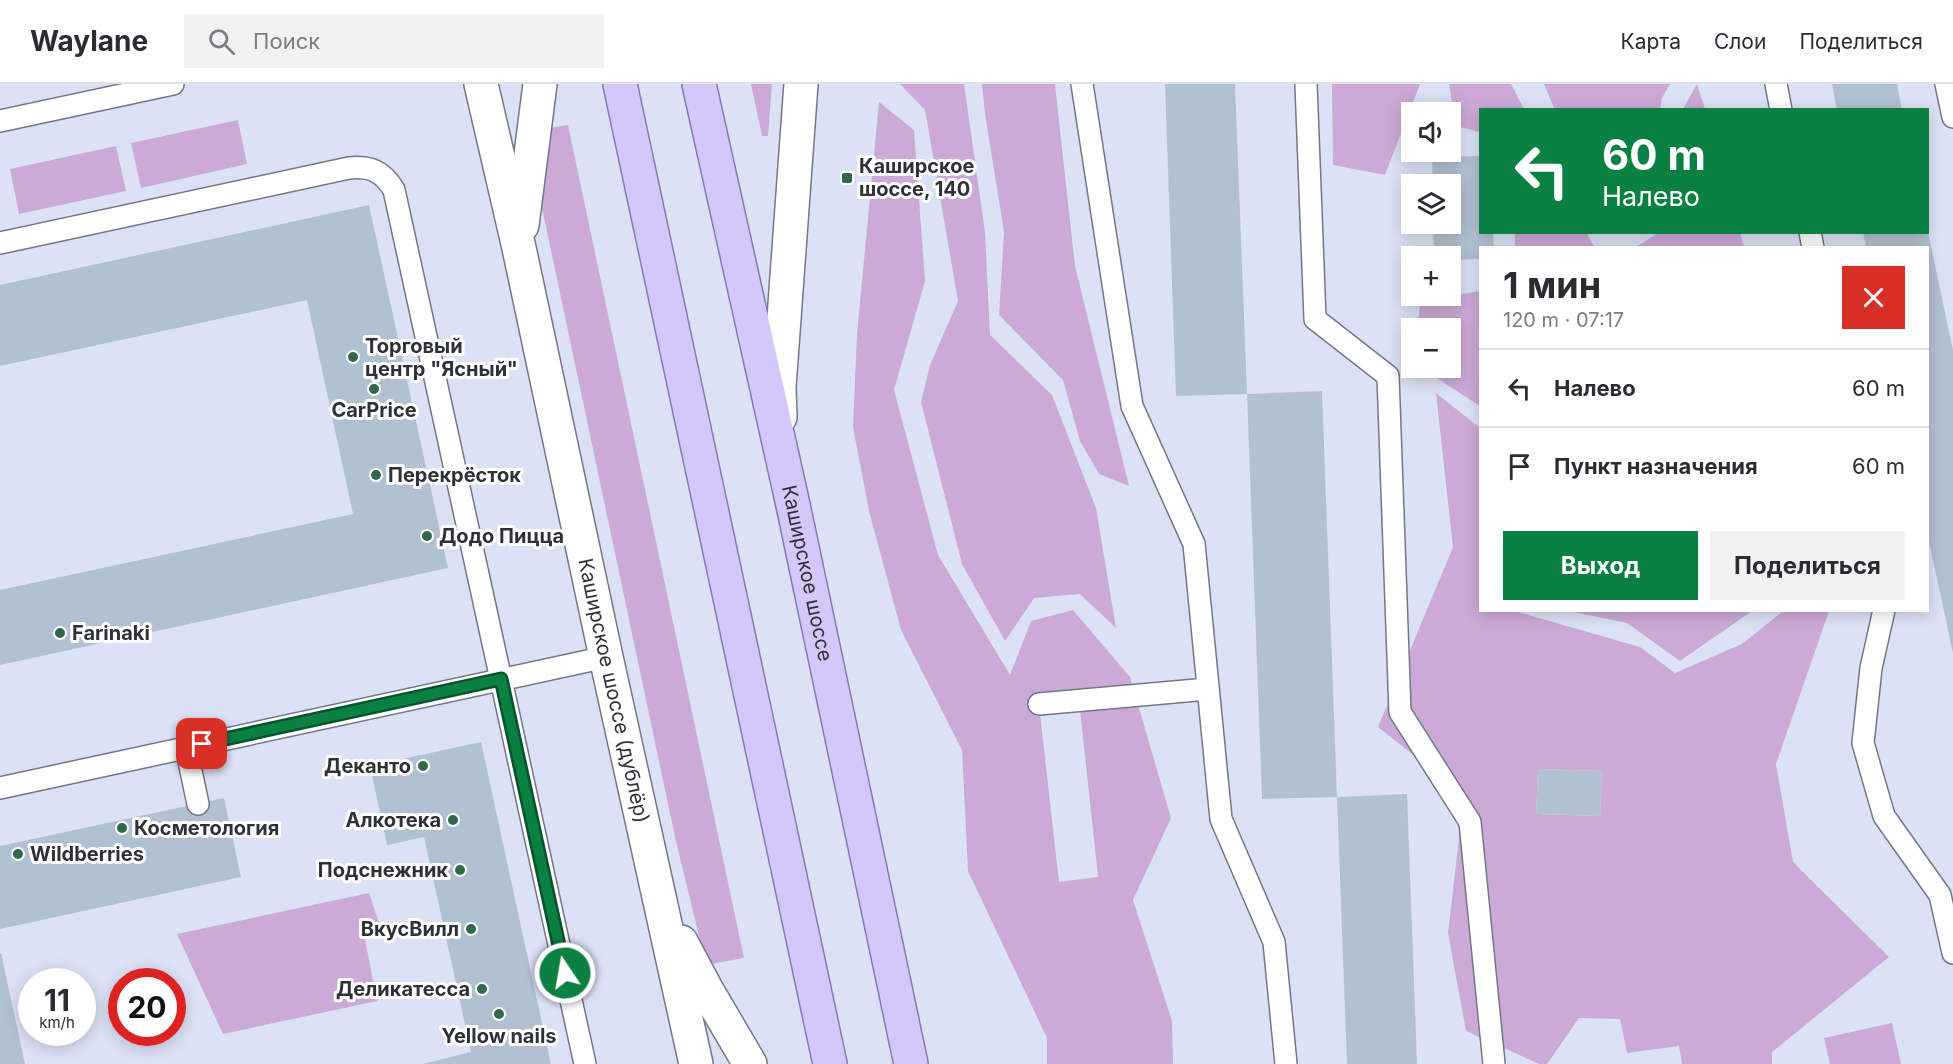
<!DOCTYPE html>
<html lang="ru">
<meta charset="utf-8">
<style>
:root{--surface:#fff;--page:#f2f2f3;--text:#2b2b33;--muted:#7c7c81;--line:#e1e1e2;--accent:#0b8043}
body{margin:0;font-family:Inter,sans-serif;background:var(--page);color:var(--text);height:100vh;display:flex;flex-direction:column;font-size:22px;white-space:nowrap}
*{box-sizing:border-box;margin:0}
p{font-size:20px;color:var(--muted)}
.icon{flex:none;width:33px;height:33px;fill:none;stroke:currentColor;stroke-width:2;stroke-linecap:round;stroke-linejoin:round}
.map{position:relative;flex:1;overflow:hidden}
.details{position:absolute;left:1479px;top:162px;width:450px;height:366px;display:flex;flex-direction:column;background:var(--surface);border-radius:0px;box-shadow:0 3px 15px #0003}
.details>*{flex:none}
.guide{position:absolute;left:1479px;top:24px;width:450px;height:126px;border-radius:0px;box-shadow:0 3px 15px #0003;background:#0b8043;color:#fff;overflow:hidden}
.tools{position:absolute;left:1401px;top:18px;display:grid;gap:12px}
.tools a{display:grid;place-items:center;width:60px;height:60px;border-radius:0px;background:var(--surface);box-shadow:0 3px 15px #0003;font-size:30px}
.speed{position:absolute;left:18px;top:884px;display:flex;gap:12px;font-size:30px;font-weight:700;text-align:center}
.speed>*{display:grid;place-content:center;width:78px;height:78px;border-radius:50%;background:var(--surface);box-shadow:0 3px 15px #0003;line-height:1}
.speed small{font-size:15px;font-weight:400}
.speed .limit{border:9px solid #d22;background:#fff;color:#111}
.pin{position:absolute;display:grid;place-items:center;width:51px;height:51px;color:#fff;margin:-26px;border-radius:12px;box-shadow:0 3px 9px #0006}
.me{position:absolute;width:66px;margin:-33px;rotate:348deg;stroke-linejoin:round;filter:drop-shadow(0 0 4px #0008)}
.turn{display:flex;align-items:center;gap:21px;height:126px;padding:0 24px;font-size:27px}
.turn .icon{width:78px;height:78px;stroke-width:2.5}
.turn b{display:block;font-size:42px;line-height:51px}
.round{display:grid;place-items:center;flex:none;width:63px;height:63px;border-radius:0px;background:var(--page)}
.summary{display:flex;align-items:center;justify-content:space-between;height:102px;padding:0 24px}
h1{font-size:36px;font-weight:700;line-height:45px}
.primary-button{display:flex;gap:12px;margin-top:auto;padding:12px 24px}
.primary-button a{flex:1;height:69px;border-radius:0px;background:var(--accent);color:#fff;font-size:24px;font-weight:700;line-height:69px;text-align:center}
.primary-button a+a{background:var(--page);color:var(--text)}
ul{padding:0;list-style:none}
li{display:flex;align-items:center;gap:18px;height:78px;padding:0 24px;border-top:2px solid var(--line)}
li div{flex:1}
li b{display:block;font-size:22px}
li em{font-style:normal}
header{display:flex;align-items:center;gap:36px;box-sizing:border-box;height:84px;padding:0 30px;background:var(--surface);border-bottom:2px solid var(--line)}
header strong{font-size:28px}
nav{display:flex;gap:33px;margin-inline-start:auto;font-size:21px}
.search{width:420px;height:54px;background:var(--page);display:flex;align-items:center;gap:15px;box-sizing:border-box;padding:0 21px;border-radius:0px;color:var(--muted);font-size:22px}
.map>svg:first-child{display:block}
.green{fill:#ccaad7;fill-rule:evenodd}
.building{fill:#b2c1d1}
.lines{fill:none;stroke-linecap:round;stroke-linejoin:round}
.lane-casing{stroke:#727789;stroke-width:24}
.secondary-casing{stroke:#727789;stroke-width:36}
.primary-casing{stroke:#887ab4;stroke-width:36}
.lane{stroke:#fff;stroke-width:21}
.secondary{stroke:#fff;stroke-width:33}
.primary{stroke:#d4c7fa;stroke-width:33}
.route-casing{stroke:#07532c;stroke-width:15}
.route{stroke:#0b8043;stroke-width:10}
.poi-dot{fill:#32674c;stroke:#fff;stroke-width:2}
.labels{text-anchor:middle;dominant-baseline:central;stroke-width:6;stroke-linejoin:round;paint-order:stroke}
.poi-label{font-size:20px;font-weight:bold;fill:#2f3139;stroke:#fff;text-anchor:start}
.street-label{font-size:20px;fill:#2f3139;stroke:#fff}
</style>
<header>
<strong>Waylane</strong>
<div class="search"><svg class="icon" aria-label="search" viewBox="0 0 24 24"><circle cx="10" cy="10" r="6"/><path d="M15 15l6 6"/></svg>Поиск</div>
<nav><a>Карта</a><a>Слои</a><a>Поделиться</a></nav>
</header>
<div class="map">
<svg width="1953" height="980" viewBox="0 0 1953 980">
<rect width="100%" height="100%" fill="#dce2f6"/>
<!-- green -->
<path class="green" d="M 751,0 L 772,0 L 768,52 L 762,52 Z
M 900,0 L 964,0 L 985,148 L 990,251 L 1052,311 L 1096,424 L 1116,544 L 1080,510 L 1034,514 L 1005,557 L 962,480 L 921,318 L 930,281 L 958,217 L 925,26 Z
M 982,0 L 1055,0 L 1075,182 L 1129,402 L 1099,390 L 1080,357 L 1063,296 L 999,231 L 1004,148 L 985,30 Z
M 1332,0 L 1420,0 L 1385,91 L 1333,81 Z
M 1449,0 L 1511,0 L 1524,25 L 1480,26 L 1480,48 L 1456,42 Z
M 1544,0 L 1670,0 L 1662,14 L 1660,25 L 1555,26 Z
M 1697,0 L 1705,25 L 1683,25 Z
M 879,18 L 914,46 L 925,197 L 894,306 L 938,471 L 1010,591 L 1031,537 L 1073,526 L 1130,593 L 1171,734 L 1133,816 L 1172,937 L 1173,980 L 1047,980 L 1047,954 L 968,787 L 962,666 L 901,546 L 869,427 L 853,343 L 857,250 ZM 1079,616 L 1098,793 L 1059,798 L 1039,621 Z
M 238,36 L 247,80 L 141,104 L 131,59 Z
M 568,41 L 744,874 L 706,881 L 675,753 L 538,105 L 543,45 Z
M 116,62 L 126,107 L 19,130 L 10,85 Z
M 1515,149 L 1587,149 L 1594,163 L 1515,163 Z
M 1658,149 L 1740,149 L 1744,163 L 1636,163 Z
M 1480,207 L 1480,322 L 1421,284 L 1450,284 L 1450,244 L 1418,244 L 1420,217 Z
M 1436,309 L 1480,344 L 1480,526 L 1517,527 L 1518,528 L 1640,563 L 1675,589 L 1742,560 L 1783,527 L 1829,527 L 1776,680 L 1793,778 L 1889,873 L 1772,968 L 1772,980 L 1682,980 L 1679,962 L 1627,969 L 1620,935 L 1579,934 L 1547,980 L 1539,980 L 1466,947 L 1448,849 L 1464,711 L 1378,643 L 1453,463 ZM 1538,685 L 1602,687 L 1600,732 L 1536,730 Z
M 1569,527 L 1752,527 L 1680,577 L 1627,539 Z
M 369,809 L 383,851 L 365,855 L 377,917 L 223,950 L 177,850 Z
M 1892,939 L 1901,980 L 1830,980 L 1824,954 Z"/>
<!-- building -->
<path class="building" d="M 1165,0 L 1235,0 L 1247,310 L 1176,312 Z
M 1832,0 L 1897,0 L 1902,26 L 1837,26 Z
M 1480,72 L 1480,148 L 1493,148 L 1494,164 L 1480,164 L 1480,175 L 1450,176 L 1450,172 L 1434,172 L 1433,140 L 1450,140 L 1450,100 L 1433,100 L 1432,73 Z
M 369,121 L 448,484 L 0,581 L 0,506 L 353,430 L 307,216 L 0,282 L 0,201 Z
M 1863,148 L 1928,148 L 1953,266 L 1953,569 L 1928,453 L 1928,164 L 1866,164 Z
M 1322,307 L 1337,713 L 1407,710 L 1417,980 L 1347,980 L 1337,713 L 1262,715 L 1247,310 Z
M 481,658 L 525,861 L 551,980 L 423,980 L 471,968 L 424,753 L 387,761 L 370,682 Z
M 1538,685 L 1602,687 L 1600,732 L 1536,730 Z
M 224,714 L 241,793 L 0,845 L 0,762 Z
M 0,869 L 1,869 L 25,980 L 0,980 Z"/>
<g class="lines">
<!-- lane casing -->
<g class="lane-casing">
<path id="lane" d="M 1082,0 L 1132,322 L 1194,460 L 1221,735 L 1274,858 L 1286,980
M 1306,0 L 1315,235 L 1388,292 L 1400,628 L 1470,738 L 1494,980
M 1776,0 L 1781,26
M 1946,0 L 1953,33
M 0,37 L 173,0
M 1810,148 L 1813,164
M 0,159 L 349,84 C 370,82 383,87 394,106 L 585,980
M 1884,526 L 1871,584 L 1863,659 L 1884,732 L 1940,811 L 1953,869
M 1039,620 L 1208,605
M 186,663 L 198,720
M 0,704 L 606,573"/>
</g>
<!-- secondary casing -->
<g class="secondary-casing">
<g id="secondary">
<path id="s1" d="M 481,0 L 519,164 L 606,573 L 696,980"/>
<path d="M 522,141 L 540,0"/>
<path d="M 780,333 L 779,303 L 801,0"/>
<path d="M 681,858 L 706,905 L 750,980"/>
</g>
</g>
<!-- primary casing -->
<g class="primary-casing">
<g id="primary">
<path d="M 620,0 L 830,980"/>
<path id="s2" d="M 699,0 L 793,421 L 911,980"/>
</g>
</g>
<!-- lane -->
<use href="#lane" class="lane"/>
<!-- secondary -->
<use href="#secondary" class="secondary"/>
<!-- primary -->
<use href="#primary" class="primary"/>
</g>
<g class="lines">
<!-- route casing -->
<g class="route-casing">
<path id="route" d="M 202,660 L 501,595 L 565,889"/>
</g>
<!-- route -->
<use href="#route" class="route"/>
</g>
<!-- markers -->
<g class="poi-dot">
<rect x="841" y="88" width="12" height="12" rx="3"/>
<circle cx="353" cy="273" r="6"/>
<circle cx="374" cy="305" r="6"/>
<circle cx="376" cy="391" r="6"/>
<circle cx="427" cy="452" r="6"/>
<circle cx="60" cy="549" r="6"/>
<circle cx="423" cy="682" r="6"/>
<circle cx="453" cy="736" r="6"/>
<circle cx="122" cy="744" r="6"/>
<circle cx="18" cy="770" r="6"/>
<circle cx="460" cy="786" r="6"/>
<circle cx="471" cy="845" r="6"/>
<circle cx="482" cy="905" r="6"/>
<circle cx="499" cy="930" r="6"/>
</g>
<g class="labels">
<!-- poi labels -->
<g class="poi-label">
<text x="859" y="82">Каширское<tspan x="859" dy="23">шоссе, 140</tspan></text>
<text x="365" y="262">Торговый<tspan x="365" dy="23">центр "Ясный"</tspan></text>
<text x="374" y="326" text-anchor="middle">CarPrice</text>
<text x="388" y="391">Перекрёсток</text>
<text x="439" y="452">Додо Пицца</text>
<text x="72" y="549">Farinaki</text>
<text x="411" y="682" text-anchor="end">Деканто</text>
<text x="441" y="736" text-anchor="end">Алкотека</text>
<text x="134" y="744">Косметология</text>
<text x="30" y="770">Wildberries</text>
<text x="448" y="786" text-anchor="end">Подснежник</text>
<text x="459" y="845" text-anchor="end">ВкусВилл</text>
<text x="470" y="905" text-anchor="end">Деликатесса</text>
<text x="499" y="952" text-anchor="middle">Yellow nails</text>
</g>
<!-- street labels -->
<g class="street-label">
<text stroke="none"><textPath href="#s2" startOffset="501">Каширское шоссе</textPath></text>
<text stroke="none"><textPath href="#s1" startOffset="621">Каширское шоссе (дублёр)</textPath></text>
</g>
</g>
</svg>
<div class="tools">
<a><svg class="icon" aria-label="sound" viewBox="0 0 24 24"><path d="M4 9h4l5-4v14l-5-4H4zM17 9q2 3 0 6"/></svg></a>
<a><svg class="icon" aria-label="layers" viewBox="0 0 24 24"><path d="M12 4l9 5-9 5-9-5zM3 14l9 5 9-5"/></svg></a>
<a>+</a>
<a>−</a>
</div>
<div class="speed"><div>11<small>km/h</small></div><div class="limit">20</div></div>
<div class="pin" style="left:202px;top:660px;background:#d93025"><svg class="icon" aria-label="arrive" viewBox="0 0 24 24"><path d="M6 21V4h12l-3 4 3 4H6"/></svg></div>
<svg class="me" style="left:565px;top:889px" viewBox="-20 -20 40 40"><circle r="17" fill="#0b8043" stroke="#fff" stroke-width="3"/><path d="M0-11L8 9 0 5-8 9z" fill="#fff"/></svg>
<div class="guide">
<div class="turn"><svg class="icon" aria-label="left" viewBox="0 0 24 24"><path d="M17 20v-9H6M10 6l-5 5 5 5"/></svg><div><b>60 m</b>Налево</div></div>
</div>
<section class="details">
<div class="summary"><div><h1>1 мин</h1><p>120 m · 07:17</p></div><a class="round" style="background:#d93025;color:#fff"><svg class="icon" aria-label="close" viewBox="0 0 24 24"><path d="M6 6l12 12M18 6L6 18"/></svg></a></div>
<ul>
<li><svg class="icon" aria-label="left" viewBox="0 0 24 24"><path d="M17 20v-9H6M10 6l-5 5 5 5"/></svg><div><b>Налево</b></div><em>60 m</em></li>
<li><svg class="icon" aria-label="arrive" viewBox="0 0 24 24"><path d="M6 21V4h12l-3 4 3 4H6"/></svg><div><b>Пункт назначения</b></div><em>60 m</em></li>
</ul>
<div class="primary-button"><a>Выход</a><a>Поделиться</a></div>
</section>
</div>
